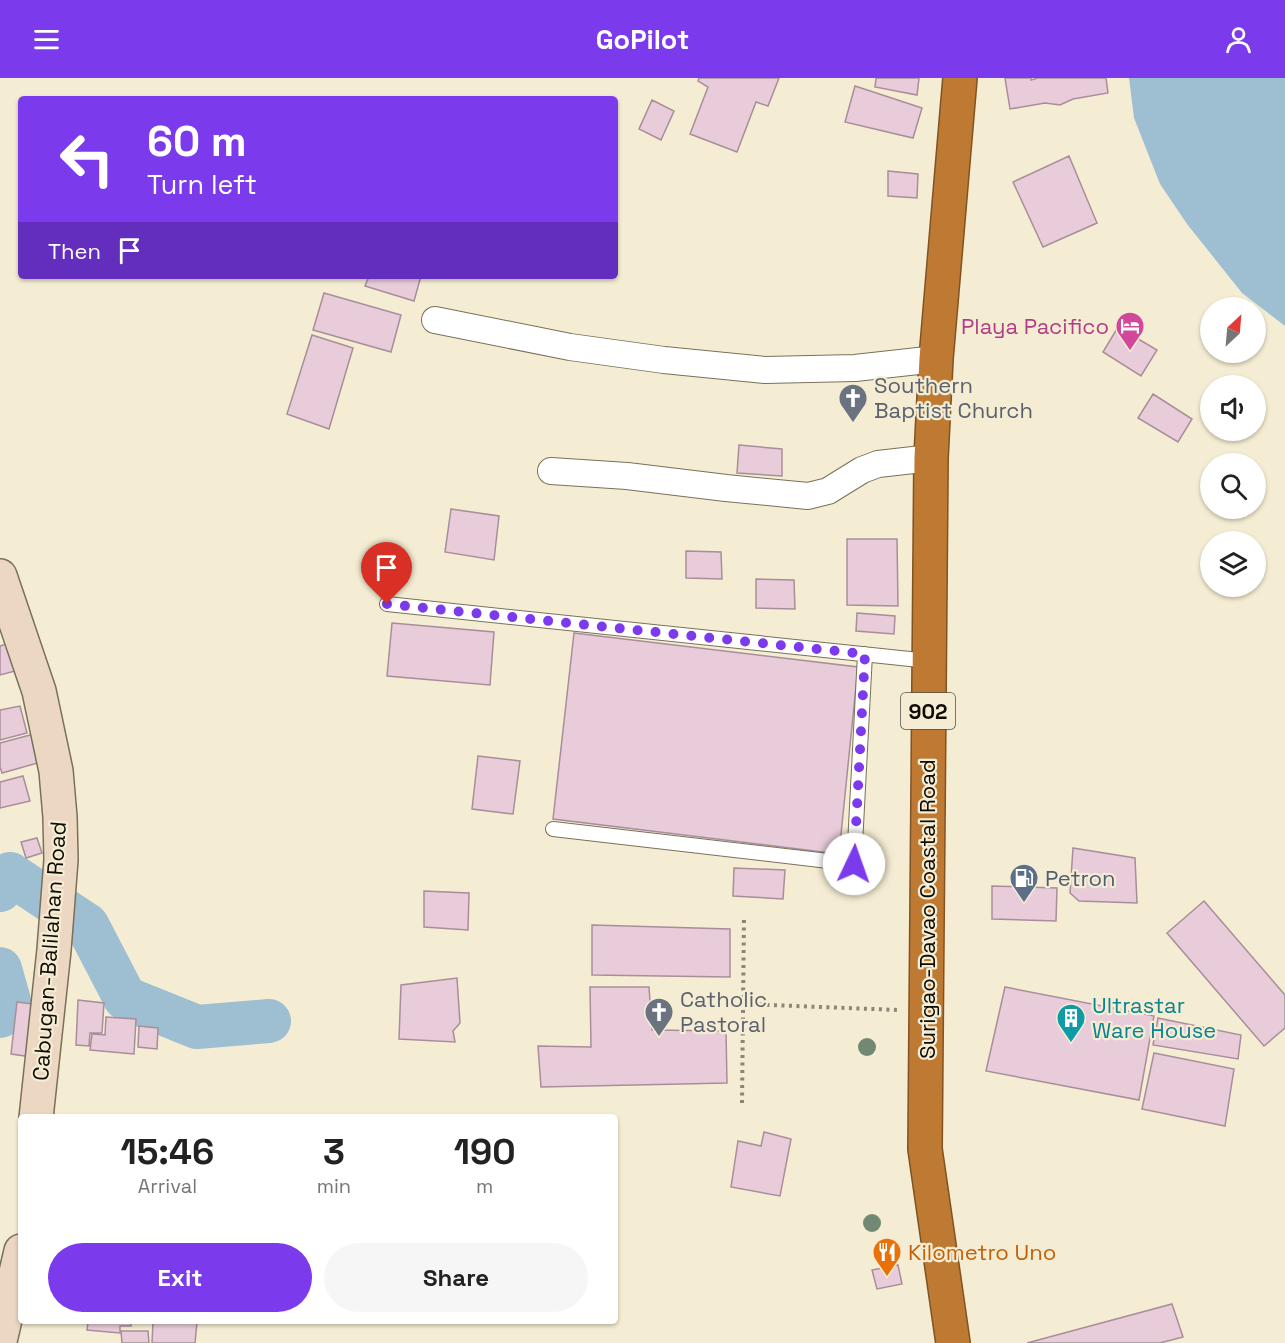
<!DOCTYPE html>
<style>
:root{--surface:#fff;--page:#f6f6f6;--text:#222;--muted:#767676;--accent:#7c3aed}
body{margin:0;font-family:"Space Grotesk",sans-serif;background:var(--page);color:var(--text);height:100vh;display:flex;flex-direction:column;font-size:22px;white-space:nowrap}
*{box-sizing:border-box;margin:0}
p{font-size:20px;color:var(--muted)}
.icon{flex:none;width:33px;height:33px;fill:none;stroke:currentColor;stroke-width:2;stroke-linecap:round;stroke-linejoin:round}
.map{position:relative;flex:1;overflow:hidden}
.sheet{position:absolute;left:18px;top:1036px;width:600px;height:210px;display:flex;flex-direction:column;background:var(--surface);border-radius:6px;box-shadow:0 2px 4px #0004}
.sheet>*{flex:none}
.guide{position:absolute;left:18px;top:18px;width:600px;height:183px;border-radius:6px;box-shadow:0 2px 4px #0004;background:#7c3aed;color:#fff;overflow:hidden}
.needle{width:39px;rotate:26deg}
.fabs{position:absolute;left:1200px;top:219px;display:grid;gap:12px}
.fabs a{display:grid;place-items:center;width:66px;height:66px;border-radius:50%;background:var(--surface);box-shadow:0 2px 4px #0004;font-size:30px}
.pin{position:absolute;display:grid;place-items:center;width:51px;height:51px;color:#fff;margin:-62px -26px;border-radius:50% 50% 50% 0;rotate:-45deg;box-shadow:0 0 6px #0007}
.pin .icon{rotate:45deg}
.me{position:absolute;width:66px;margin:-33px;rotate:3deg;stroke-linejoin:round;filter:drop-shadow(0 0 4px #0008)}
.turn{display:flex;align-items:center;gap:21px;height:126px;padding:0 30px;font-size:27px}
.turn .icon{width:78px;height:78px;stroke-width:2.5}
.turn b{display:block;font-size:42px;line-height:51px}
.then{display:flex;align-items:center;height:57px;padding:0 30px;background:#0003;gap:12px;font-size:22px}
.eta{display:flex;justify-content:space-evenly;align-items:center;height:102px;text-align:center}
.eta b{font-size:36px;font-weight:600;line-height:42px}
.button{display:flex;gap:12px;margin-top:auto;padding:12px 30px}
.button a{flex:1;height:69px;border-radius:36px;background:var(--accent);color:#fff;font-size:24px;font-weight:600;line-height:69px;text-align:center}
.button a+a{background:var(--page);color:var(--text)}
header{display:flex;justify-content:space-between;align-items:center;height:78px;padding:0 30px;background:var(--accent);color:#fff;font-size:27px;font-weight:600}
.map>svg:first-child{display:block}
.water{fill:#9ebfd2}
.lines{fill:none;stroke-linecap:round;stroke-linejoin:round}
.river{stroke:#9ebfd2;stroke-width:44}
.building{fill:#e8ccd9;stroke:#a88e9a;stroke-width:1.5}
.lane-casing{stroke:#78715a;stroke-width:16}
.street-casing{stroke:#78715a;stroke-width:28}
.secondary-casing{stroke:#78715a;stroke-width:36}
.highway-casing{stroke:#805323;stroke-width:36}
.path{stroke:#8c8675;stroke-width:4;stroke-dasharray:3 4.5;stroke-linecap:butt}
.lane{stroke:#fff;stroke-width:14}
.street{stroke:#fff;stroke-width:26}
.secondary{stroke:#ecd7c2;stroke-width:33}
.highway{stroke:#be7a33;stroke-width:33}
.tree{fill:#728872}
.route{stroke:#7c3aed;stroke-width:10;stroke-dasharray:0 18}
.labels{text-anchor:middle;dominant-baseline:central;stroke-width:4.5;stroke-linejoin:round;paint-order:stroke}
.shield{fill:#f5edd3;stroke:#534f42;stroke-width:1.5}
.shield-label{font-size:21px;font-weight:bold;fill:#0e0b04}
.hotel-label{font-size:22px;fill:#b23c85;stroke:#f5edd3;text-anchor:end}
.worship-label{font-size:22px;fill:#5b616d;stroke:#f5edd3;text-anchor:start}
.service-label{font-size:22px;fill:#4e5e75;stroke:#f5edd3;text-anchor:start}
.street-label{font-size:22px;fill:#0e0b04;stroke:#f5edd3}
.culture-label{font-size:22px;fill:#0d838f;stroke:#f5edd3;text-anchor:start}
.food-label{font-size:22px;fill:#c56008;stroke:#f5edd3;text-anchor:start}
</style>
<header><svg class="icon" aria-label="menu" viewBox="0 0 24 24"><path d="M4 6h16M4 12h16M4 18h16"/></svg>GoPilot<svg class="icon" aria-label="person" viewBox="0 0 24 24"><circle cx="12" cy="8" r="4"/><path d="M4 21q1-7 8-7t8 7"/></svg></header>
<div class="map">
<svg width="1285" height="1265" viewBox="0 0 1285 1265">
<rect width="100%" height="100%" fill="#f5edd3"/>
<!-- water -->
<path class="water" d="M 1129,0 L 1285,0 L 1285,248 L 1242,215 L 1187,146 L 1160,106 L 1134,40 Z"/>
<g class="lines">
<!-- river -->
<path class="river" d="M 0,812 L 10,796 L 87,847 L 125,920 L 197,949 L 269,943
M 0,891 L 9,923 L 0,938"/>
</g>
<!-- building -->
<path class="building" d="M 699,0 L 779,0 L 768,28 L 756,24 L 737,74 L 690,56 L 708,9 L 698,3 Z
M 876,0 L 919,0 L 917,17 L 875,9 Z
M 1005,0 L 1031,0 L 1031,2 L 1038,0 L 1106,0 L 1108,15 L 1073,21 L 1060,27 L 1045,25 L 1010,31 Z
M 855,8 L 922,30 L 913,60 L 845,44 Z
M 652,22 L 674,33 L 661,62 L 639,51 Z
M 1069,78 L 1097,145 L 1043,169 L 1013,104 Z
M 888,93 L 918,96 L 917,120 L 888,118 Z
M 369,198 L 421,198 L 414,223 L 365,208 Z
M 324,215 L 401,237 L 391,274 L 313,252 Z
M 1118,249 L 1157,272 L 1141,298 L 1103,274 Z
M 312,257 L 353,270 L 329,351 L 287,336 Z
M 1153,316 L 1192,341 L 1178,364 L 1138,340 Z
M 739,367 L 782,371 L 782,398 L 737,395 Z
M 451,431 L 499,438 L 494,482 L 445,474 Z
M 847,461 L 897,461 L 898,528 L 847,527 Z
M 686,473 L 721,474 L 722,501 L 686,500 Z
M 756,501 L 794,502 L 795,531 L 756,530 Z
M 857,535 L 895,538 L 894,556 L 856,553 Z
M 392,545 L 494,554 L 490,607 L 387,598 Z
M 574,555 L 858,589 L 839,776 L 553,741 Z
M 6,566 L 15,593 L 0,597 L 0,568 Z
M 20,628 L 27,655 L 0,662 L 0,632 Z
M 34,656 L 41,684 L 2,695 L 0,689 L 0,665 Z
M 478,678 L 520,683 L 513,736 L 472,731 Z
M 23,698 L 30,723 L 0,730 L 0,704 Z
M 37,760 L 42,775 L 26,780 L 21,764 Z
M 1073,770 L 1135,780 L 1137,825 L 1079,823 L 1070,815 Z
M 734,790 L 785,792 L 783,821 L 733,818 Z
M 992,808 L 1057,810 L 1056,843 L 992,841 Z
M 424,813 L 469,815 L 468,852 L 424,849 Z
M 1204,823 L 1285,917 L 1285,950 L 1264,968 L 1167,855 Z
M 592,847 L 730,851 L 730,899 L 592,897 Z
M 457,900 L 460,945 L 453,953 L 455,964 L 399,961 L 401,907 Z
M 590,909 L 649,909 L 652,952 L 726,953 L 727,1005 L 541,1009 L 538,968 L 591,969 Z
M 1005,909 L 1154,938 L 1139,1022 L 986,993 Z
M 78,922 L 104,925 L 102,955 L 90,955 L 89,968 L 76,967 Z
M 17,924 L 40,927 L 39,980 L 11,976 Z
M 106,939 L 136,941 L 134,976 L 90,972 L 92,956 L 105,957 Z
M 1158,940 L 1241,957 L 1238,981 L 1153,967 Z
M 139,948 L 158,950 L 157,971 L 138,969 Z
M 1154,975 L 1234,991 L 1225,1048 L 1142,1031 Z
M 764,1054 L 791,1061 L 780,1118 L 731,1109 L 738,1063 L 761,1068 Z
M 898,1187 L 902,1206 L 877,1211 L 872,1192 Z
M 1172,1226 L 1183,1259 L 1160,1265 L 1027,1265 Z
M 88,1244 L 131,1244 L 131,1248 L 120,1248 L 120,1255 L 87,1252 Z
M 153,1244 L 197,1244 L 195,1265 L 152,1265 Z
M 121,1253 L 148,1253 L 149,1265 L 122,1265 Z"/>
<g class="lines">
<!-- lane casing -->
<g class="lane-casing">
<path id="lane" d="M 387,526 L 929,583
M 553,751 L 854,786 L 865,576"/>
</g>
<!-- street casing -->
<g class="street-casing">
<path id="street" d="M 435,242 L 570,269 L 664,282 L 765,292 L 855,290 L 936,281
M 551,393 L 627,398 L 726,410 L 808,418 L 828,413 L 862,392 L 878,386 L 931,380"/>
</g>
<!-- secondary casing -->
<g class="secondary-casing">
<path id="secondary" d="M 0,498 L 39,613 L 56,693 L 60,739 L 61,782 L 54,872 L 36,1040
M 0,1263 L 21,1173"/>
</g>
<!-- highway casing -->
<g class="highway-casing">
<path id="highway" d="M 953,1265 L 925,1071 L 931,380 L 936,281 L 960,0"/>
</g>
<!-- path -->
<path class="path" d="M 744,926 L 898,932
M 742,1025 L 744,838"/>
<!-- lane -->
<use href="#lane" class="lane"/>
<!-- street -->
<use href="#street" class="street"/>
<!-- secondary -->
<use href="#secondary" class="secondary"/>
<!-- highway -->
<use href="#highway" class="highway"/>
</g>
<!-- trees -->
<g class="tree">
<circle cx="867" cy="969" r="9"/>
<circle cx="872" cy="1145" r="9"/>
</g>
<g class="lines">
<!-- route -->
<path class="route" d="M 387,526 L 865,576 L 854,786"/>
</g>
<!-- icons -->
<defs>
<g id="hotel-pin" transform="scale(1.5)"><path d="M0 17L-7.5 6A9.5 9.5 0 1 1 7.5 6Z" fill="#d1479c" stroke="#f5edd3"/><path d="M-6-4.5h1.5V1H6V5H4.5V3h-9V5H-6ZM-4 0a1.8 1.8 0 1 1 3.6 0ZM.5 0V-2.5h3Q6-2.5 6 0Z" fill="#fff"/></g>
<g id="church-pin" transform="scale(1.5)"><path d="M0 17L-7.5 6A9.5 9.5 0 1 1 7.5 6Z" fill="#6b7280" stroke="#f5edd3"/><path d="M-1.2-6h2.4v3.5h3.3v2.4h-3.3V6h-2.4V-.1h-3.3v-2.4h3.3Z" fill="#fff"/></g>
<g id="fuel-pin" transform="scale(1.5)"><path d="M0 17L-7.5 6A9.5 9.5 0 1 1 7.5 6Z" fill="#5c6f8a" stroke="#f5edd3"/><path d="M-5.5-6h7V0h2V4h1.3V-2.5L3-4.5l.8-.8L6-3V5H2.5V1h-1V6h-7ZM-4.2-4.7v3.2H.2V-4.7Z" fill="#fff"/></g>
<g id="building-pin" transform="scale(1.5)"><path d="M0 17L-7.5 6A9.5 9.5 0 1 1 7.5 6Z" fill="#0f9aa8" stroke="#f5edd3"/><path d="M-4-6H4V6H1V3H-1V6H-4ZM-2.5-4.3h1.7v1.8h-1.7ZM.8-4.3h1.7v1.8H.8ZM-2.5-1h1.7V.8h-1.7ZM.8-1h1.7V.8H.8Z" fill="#fff"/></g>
<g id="restaurant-pin" transform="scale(1.5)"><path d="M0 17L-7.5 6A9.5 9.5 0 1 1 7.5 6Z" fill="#e8710a" stroke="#f5edd3"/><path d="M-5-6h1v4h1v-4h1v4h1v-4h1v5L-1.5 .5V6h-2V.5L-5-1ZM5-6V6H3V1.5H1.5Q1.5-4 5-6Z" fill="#fff"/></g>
</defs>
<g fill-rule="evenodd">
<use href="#hotel-pin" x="1130" y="248"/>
<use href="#church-pin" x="853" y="320"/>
<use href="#fuel-pin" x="1024" y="800"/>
<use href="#church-pin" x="659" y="934"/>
<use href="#building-pin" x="1071" y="940"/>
<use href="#restaurant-pin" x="887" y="1174"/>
</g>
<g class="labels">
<!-- shield labels -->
<rect class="shield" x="901" y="615" width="54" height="36" rx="4.5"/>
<g class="shield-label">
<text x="928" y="633">902</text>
</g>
<!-- hotel labels -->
<g class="hotel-label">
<text x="1109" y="248">Playa Pacifico</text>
</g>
<!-- worship labels -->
<g class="worship-label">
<text x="874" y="307">Southern<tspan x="874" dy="25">Baptist Church</tspan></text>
<text x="680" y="921">Catholic<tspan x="680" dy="25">Pastoral</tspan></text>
</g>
<!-- service labels -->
<g class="service-label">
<text x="1045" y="800">Petron</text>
</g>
<!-- street labels -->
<g class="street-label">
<text transform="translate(927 831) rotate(-90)">Surigao-Davao Coastal Road</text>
<text transform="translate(49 873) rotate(-86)">Cabugan-Balilahan Road</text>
</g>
<!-- culture labels -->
<g class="culture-label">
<text x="1092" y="927">Ultrastar<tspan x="1092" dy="25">Ware House</tspan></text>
</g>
<!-- food labels -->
<g class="food-label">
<text x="908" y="1174">Kilometro Uno</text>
</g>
</g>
</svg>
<div class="fabs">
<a><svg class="needle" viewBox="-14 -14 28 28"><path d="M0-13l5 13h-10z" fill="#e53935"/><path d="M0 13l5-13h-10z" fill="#767676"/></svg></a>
<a><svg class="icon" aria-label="sound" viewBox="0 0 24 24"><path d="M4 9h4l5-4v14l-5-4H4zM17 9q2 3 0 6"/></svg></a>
<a><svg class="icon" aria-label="search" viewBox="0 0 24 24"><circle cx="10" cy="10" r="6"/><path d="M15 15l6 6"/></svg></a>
<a><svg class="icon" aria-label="layers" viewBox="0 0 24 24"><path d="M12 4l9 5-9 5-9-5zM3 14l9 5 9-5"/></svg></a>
</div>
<div class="pin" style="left:387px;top:526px;background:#d93025"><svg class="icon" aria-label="arrive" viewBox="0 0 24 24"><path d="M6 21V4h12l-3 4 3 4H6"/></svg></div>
<svg class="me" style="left:854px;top:786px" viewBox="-20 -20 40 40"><circle r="19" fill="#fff"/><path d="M0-13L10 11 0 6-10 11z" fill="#7c3aed"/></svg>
<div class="guide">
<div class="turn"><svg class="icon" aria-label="left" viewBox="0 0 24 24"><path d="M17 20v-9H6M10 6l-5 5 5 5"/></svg><div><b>60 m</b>Turn left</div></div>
<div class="then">Then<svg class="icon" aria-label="arrive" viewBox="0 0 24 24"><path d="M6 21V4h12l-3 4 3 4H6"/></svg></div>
</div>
<section class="sheet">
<div class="eta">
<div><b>15:46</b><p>Arrival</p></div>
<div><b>3</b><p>min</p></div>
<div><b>190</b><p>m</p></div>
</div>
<div class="button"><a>Exit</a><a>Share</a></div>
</section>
</div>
